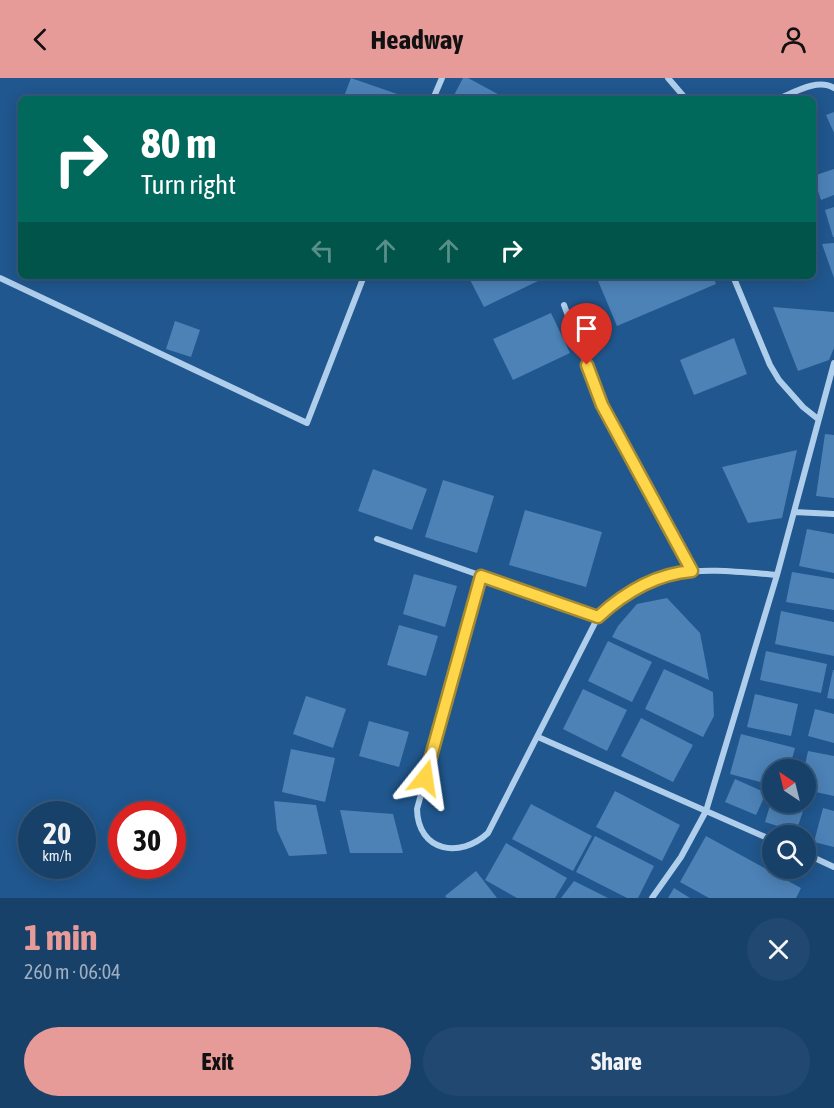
<!DOCTYPE html>
<meta charset="utf-8">
<style>
:root{--surface:#18416a;--page:#214870;--text:#f1f3f6;--muted:#9fafc1;--line:#365a7e;--accent:#e69b98}
body{margin:0;font-family:"Asap Condensed",sans-serif;background:var(--page);color:var(--text);height:100vh;display:flex;flex-direction:column;font-size:22px;white-space:nowrap}
*{box-sizing:border-box;margin:0}
p{font-size:20px;color:var(--muted)}
.icon{flex:none;width:33px;height:33px;fill:none;stroke:currentColor;stroke-width:2;stroke-linecap:round;stroke-linejoin:round}
.map{position:relative;height:820px;overflow:hidden}
.side{display:flex;flex-direction:column;background:var(--surface);flex:1}
.side>*{flex:none}
.banner{position:absolute;left:18px;top:18px;width:798px;height:183px;border-radius:9px;box-shadow:0 3px 15px #0003,0 0 0 2px var(--line);background:#00695c;color:#fff;overflow:hidden}
.needle{width:39px;rotate:325deg}
.fabs{position:absolute;left:762px;top:681px;display:grid;gap:12px}
.fabs a{display:grid;place-items:center;width:54px;height:54px;border-radius:50%;background:var(--surface);box-shadow:0 3px 15px #0003,0 0 0 2px var(--line);font-size:30px}
.speed{position:absolute;left:18px;top:723px;display:flex;gap:12px;font-size:30px;font-weight:700;text-align:center}
.speed>*{display:grid;place-content:center;width:78px;height:78px;border-radius:50%;background:var(--surface);box-shadow:0 3px 15px #0003,0 0 0 2px var(--line);line-height:1}
.speed small{font-size:15px;font-weight:400}
.speed .limit{border:9px solid #d22;background:#fff;color:#111}
.pin{position:absolute;display:grid;place-items:center;width:51px;height:51px;color:#fff;margin:-62px -26px;border-radius:50% 50% 50% 0;rotate:-45deg;box-shadow:0 0 6px #0007}
.pin .icon{rotate:45deg}
.me{position:absolute;width:66px;margin:-33px;rotate:15deg;stroke-linejoin:round;filter:drop-shadow(0 0 4px #0008)}
.turn{display:flex;align-items:center;gap:21px;height:126px;padding:0 24px;font-size:27px}
.turn .icon{width:78px;height:78px;stroke-width:2.5}
.turn b{display:block;font-size:42px;line-height:51px}
.lanes{display:flex;align-items:center;height:57px;padding:0 24px;background:#0003;justify-content:center;gap:30px;direction:ltr}
.lanes .off{opacity:.35}
.round{display:grid;place-items:center;flex:none;width:63px;height:63px;border-radius:32px;background:var(--page)}
.summary{display:flex;align-items:center;justify-content:space-between;height:102px;padding:0 24px}
h1{font-size:36px;font-weight:700;line-height:45px;color:var(--accent)}
.button{display:flex;gap:12px;margin-top:auto;padding:12px 24px}
.button a{flex:1;height:69px;border-radius:36px;background:var(--accent);color:#111;font-size:24px;font-weight:700;line-height:69px;text-align:center}
.button a+a{background:var(--page);color:var(--text)}
header{display:flex;justify-content:space-between;align-items:center;height:78px;padding:0 24px;background:var(--accent);color:#111;font-size:27px;font-weight:700}
.map>svg:first-child{display:block}
.building{fill:#4d82b7}
.lines{fill:none;stroke-linecap:round;stroke-linejoin:round}
.minor{stroke:#afceec;stroke-width:6}
.route-casing{stroke:#a68a30;stroke-width:15}
.route{stroke:#ffd54a;stroke-width:10}
</style>
<header><svg class="icon" aria-label="back" viewBox="0 0 24 24"><path d="M15 5l-7 7 7 7"/></svg>Headway<svg class="icon" aria-label="person" viewBox="0 0 24 24"><circle cx="12" cy="8" r="4"/><path d="M4 21q1-7 8-7t8 7"/></svg></header>
<div class="map">
<svg width="834" height="820" viewBox="0 0 834 820">
<rect width="100%" height="100%" fill="#20578e"/>
<!-- building -->
<path class="building" d="M 351,0 L 400,17 L 399,21 L 343,21 Z
M 463,0 L 468,0 L 507,21 L 452,21 Z
M 834,34 L 834,55 L 826,37 Z
M 834,91 L 834,117 L 821,122 L 813,98 Z
M 834,129 L 834,159 L 833,159 L 825,132 Z
M 834,165 L 834,200 L 822,166 Z
M 468,198 L 540,198 L 542,201 L 484,229 Z
M 596,198 L 713,198 L 716,206 L 617,248 Z
M 773,229 L 834,234 L 834,270 L 829,282 L 798,293 Z
M 551,235 L 570,275 L 513,302 L 493,261 Z
M 175,243 L 200,252 L 191,279 L 166,271 Z
M 734,260 L 747,296 L 694,317 L 680,282 Z
M 825,356 L 834,357 L 834,420 L 816,418 Z
M 797,372 L 782,440 L 748,445 L 722,389 Z
M 373,391 L 427,411 L 412,452 L 358,433 Z
M 443,402 L 494,418 L 477,475 L 425,459 Z
M 525,432 L 602,454 L 586,509 L 509,487 Z
M 807,451 L 834,456 L 834,495 L 799,488 Z
M 792,494 L 834,501 L 834,532 L 786,524 Z
M 414,496 L 457,508 L 445,549 L 403,536 Z
M 667,520 L 700,555 L 709,602 L 612,559 L 618,548 L 637,526 Z
M 781,533 L 834,544 L 834,578 L 775,566 Z
M 399,547 L 438,558 L 426,598 L 387,587 Z
M 608,563 L 652,584 L 632,624 L 588,603 Z
M 766,573 L 827,586 L 821,615 L 760,602 Z
M 664,591 L 713,614 L 714,638 L 703,659 L 645,631 Z
M 833,592 L 834,592 L 834,621 L 827,620 Z
M 583,611 L 627,632 L 607,673 L 563,651 Z
M 755,616 L 798,626 L 791,658 L 747,649 Z
M 306,618 L 346,631 L 333,670 L 293,656 Z
M 815,631 L 834,636 L 834,665 L 808,658 Z
M 641,640 L 693,667 L 673,704 L 621,678 Z
M 369,643 L 409,654 L 399,689 L 359,678 Z
M 741,656 L 795,670 L 789,692 L 772,692 L 772,707 L 730,696 Z
M 291,671 L 335,680 L 325,724 L 282,714 Z
M 808,673 L 834,678 L 834,718 L 806,712 L 804,692 Z
M 735,701 L 766,715 L 756,737 L 725,724 Z
M 615,713 L 680,747 L 662,783 L 596,749 Z
M 274,723 L 316,727 L 327,776 L 289,778 L 277,752 Z
M 771,724 L 796,724 L 805,727 L 796,754 L 765,744 Z
M 531,726 L 592,758 L 573,793 L 512,761 Z
M 823,730 L 834,733 L 834,769 L 814,764 Z
M 340,732 L 393,736 L 403,775 L 350,775 Z
M 595,758 L 654,788 L 638,820 L 627,820 L 576,794 Z
M 706,758 L 801,810 L 796,820 L 709,820 L 680,804 Z
M 506,765 L 567,800 L 555,820 L 517,820 L 485,802 Z
M 476,793 L 497,820 L 447,820 L 445,818 Z
M 574,803 L 608,820 L 561,820 Z
M 674,810 L 690,820 L 668,820 Z"/>
<g class="lines">
<!-- minor -->
<path class="minor" d="M 668,0 L 686,21
M 433,21 L 442,0
M 778,21 C 795,14 818,0 834,10
M 733,198 L 770,287 L 779,302 L 803,329 L 818,341
M 0,200 L 307,345 L 364,198
M 564,227 L 602,327 L 692,493
M 794,434 L 834,436
M 377,461 L 598,539
M 481,498 L 417,731 C 418,774 460,781 488,755 L 598,539 C 657,483 702,491 777,497
M 538,659 L 772,762
M 806,776 L 834,789
M 652,820 L 681,779 L 706,733 L 777,497 L 834,285"/>
</g>
<g class="lines">
<!-- route casing -->
<g class="route-casing">
<path id="route" d="M 425,700 L 481,498 L 598,539 C 625,514 655,496 692,493 L 602,327 L 587,287"/>
</g>
<!-- route -->
<use href="#route" class="route"/>
</g>
</svg>
<div class="fabs">
<a><svg class="needle" viewBox="-14 -14 28 28"><path d="M0-13l5 13h-10z" fill="#e53935"/><path d="M0 13l5-13h-10z" fill="#9fafc1"/></svg></a>
<a><svg class="icon" aria-label="search" viewBox="0 0 24 24"><circle cx="10" cy="10" r="6"/><path d="M15 15l6 6"/></svg></a>
</div>
<div class="speed"><div>20<small>km/h</small></div><div class="limit">30</div></div>
<div class="pin" style="left:587px;top:287px;background:#d93025"><svg class="icon" aria-label="arrive" viewBox="0 0 24 24"><path d="M6 21V4h12l-3 4 3 4H6"/></svg></div>
<svg class="me" style="left:425px;top:700px" viewBox="-20 -20 40 40"><path d="M0-17L14 15 0 8-14 15z" fill="#ffd54a" stroke="#fff" stroke-width="4"/></svg>
<div class="banner">
<div class="turn"><svg class="icon" aria-label="right" viewBox="0 0 24 24"><path d="M7 20v-9h11M14 6l5 5-5 5"/></svg><div><b>80 m</b>Turn right</div></div>
<div class="lanes"><svg class="icon off" aria-label="left" viewBox="0 0 24 24"><path d="M17 20v-9H6M10 6l-5 5 5 5"/></svg><svg class="icon off" aria-label="ahead" viewBox="0 0 24 24"><path d="M12 20V5M6 11l6-6 6 6"/></svg><svg class="icon off" aria-label="ahead" viewBox="0 0 24 24"><path d="M12 20V5M6 11l6-6 6 6"/></svg><svg class="icon" aria-label="right" viewBox="0 0 24 24"><path d="M7 20v-9h11M14 6l5 5-5 5"/></svg></div>
</div>
</div>
<section class="side">
<div class="summary"><div><h1>1 min</h1><p>260 m · 06:04</p></div><a class="round"><svg class="icon" aria-label="close" viewBox="0 0 24 24"><path d="M6 6l12 12M18 6L6 18"/></svg></a></div>
<div class="button"><a>Exit</a><a>Share</a></div>
</section>
